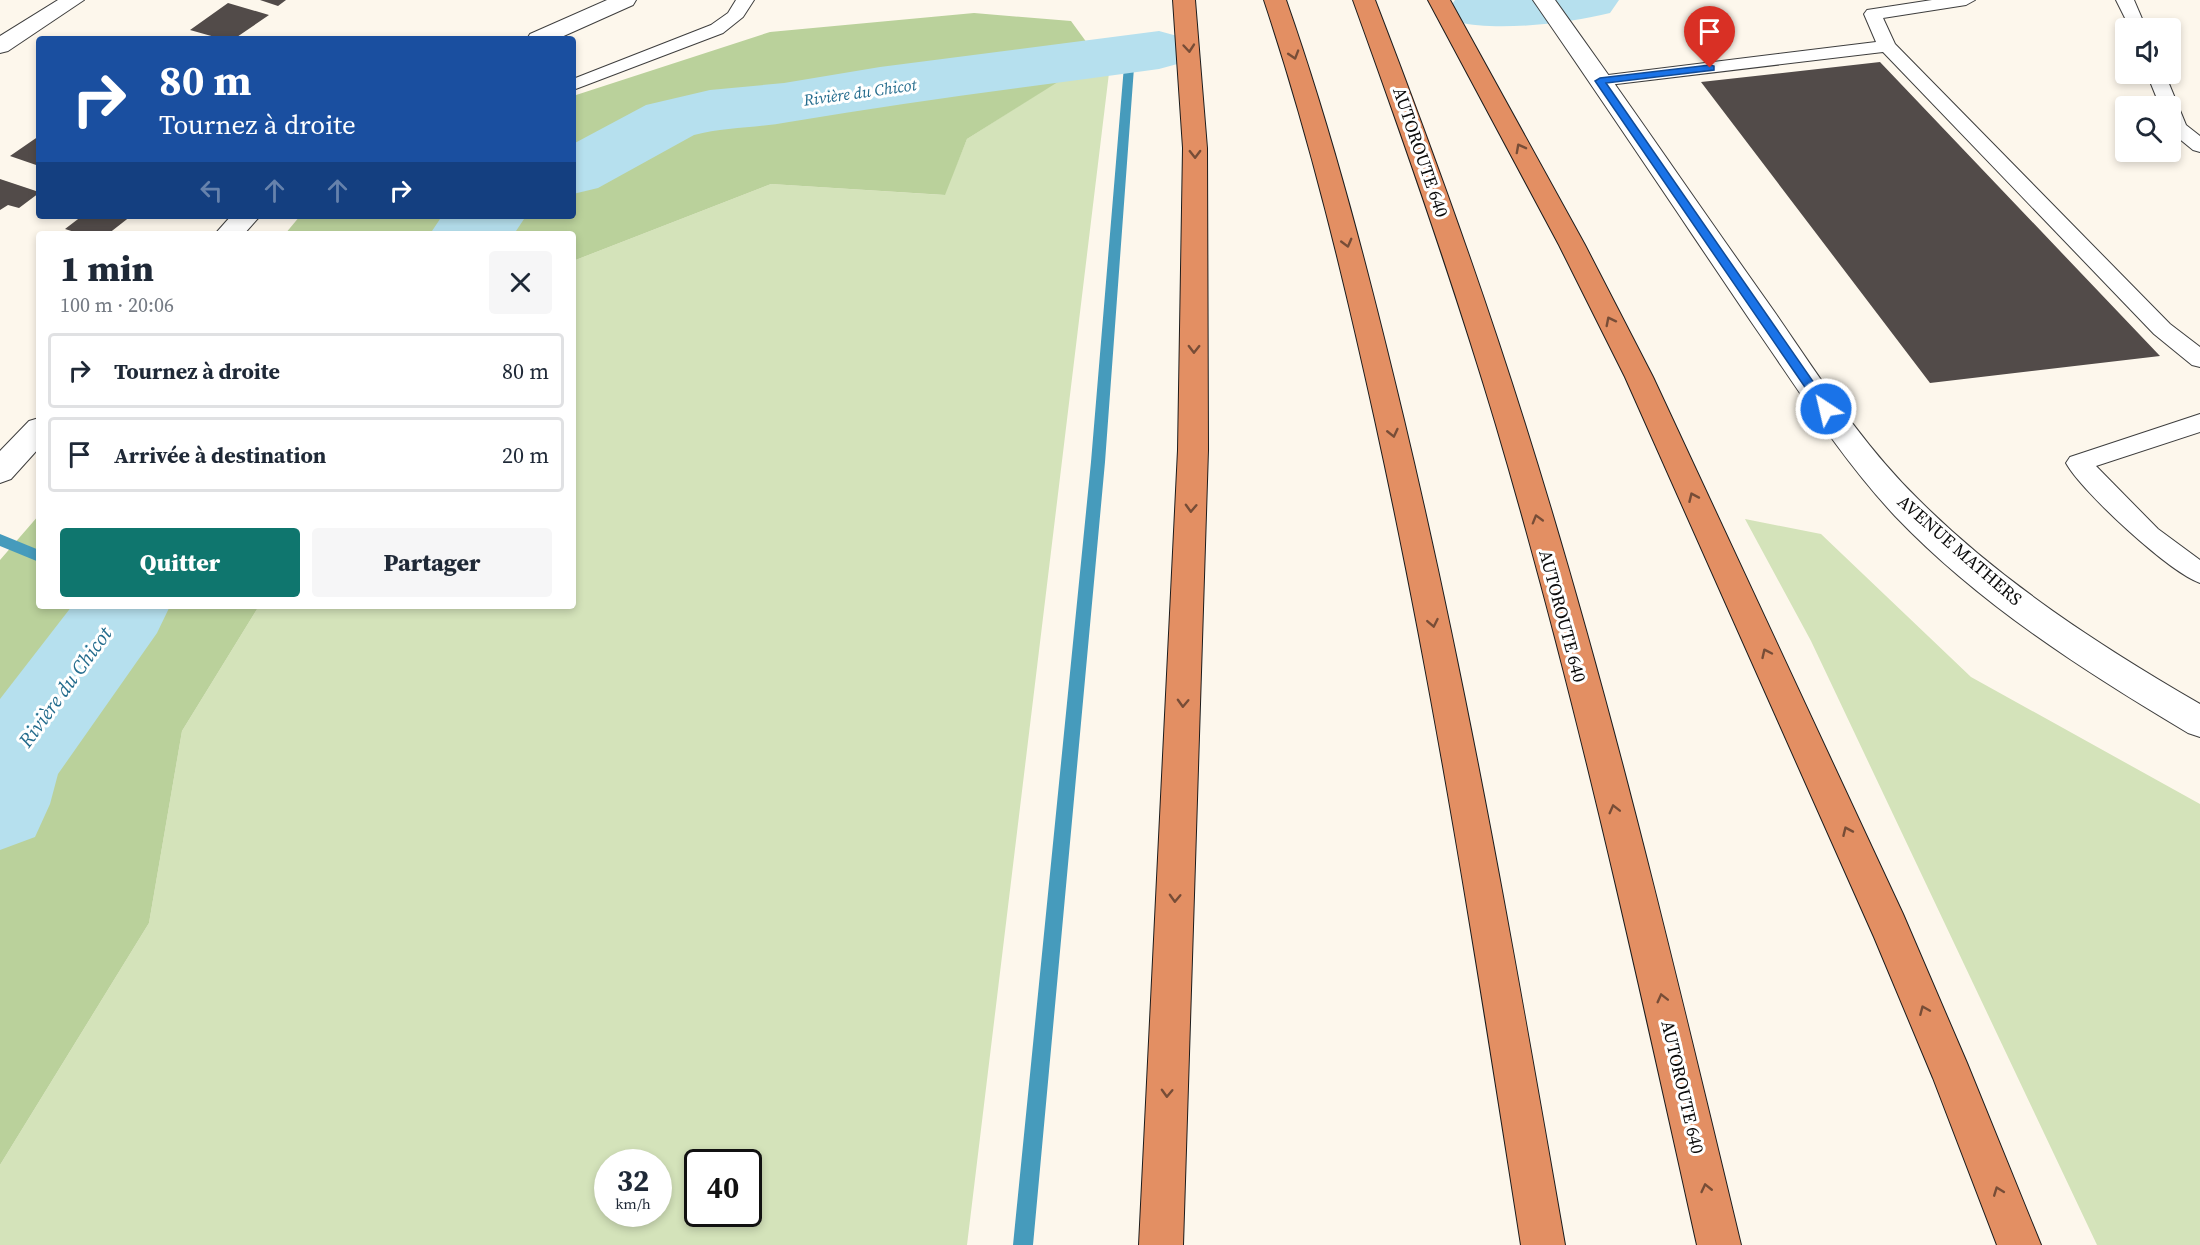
<!DOCTYPE html>
<html lang="fr">
<meta charset="utf-8">
<style>
:root{--surface:#fff;--page:#f6f6f7;--text:#1f2937;--muted:#747a83;--line:#e0e1e3;--accent:#0f766e}
body{margin:0;font-family:"Source Serif 4",serif;background:var(--page);color:var(--text);height:100vh;display:flex;flex-direction:column;font-size:22px;white-space:nowrap}
*{box-sizing:border-box;margin:0}
p{font-size:20px;color:var(--muted)}
.icon{flex:none;width:33px;height:33px;fill:none;stroke:currentColor;stroke-width:2;stroke-linecap:round;stroke-linejoin:round}
.map{position:relative;flex:1;overflow:hidden}
.side{position:absolute;left:36px;top:231px;width:540px;height:378px;display:flex;flex-direction:column;background:var(--surface);border-radius:6px;box-shadow:0 3px 9px #0003}
.side>*{flex:none}
.top-card{position:absolute;left:36px;top:36px;width:540px;height:183px;border-radius:6px;box-shadow:0 3px 9px #0003;background:#1a4fa0;color:#fff;overflow:hidden}
.buttons{position:absolute;left:2115px;top:18px;display:grid;gap:12px}
.buttons a{display:grid;place-items:center;width:66px;height:66px;border-radius:6px;background:var(--surface);box-shadow:0 3px 9px #0003;font-size:30px}
.speed{position:absolute;left:594px;top:1149px;display:flex;gap:12px;font-size:30px;font-weight:700;text-align:center}
.speed>*{display:grid;place-content:center;width:78px;height:78px;border-radius:50%;background:var(--surface);box-shadow:0 3px 9px #0003;line-height:1}
.speed small{font-size:15px;font-weight:400}
.speed .limit{border:3px solid #111;border-radius:9px;background:#fff;color:#111}
.pin{position:absolute;display:grid;place-items:center;width:51px;height:51px;color:#fff;margin:-62px -26px;border-radius:50% 50% 50% 0;rotate:-45deg;box-shadow:0 0 6px #0007}
.pin .icon{rotate:45deg}
.me{position:absolute;width:66px;margin:-33px;rotate:325deg;stroke-linejoin:round;filter:drop-shadow(0 0 4px #0008)}
.turn{display:flex;align-items:center;gap:21px;height:126px;padding:0 24px;font-size:27px}
.turn .icon{width:78px;height:78px;stroke-width:2.5}
.turn b{display:block;font-size:42px;line-height:51px}
.lanes{display:flex;align-items:center;height:57px;padding:0 24px;background:#0003;justify-content:center;gap:30px;direction:ltr}
.lanes .off{opacity:.35}
.round{display:grid;place-items:center;flex:none;width:63px;height:63px;border-radius:6px;background:var(--page)}
.headline{display:flex;align-items:center;justify-content:space-between;height:102px;padding:0 24px}
h1{font-size:36px;font-weight:800;line-height:45px}
.primary-button{display:flex;gap:12px;margin-top:auto;padding:12px 24px}
.primary-button a{flex:1;height:69px;border-radius:6px;background:var(--accent);color:#fff;font-size:24px;font-weight:800;line-height:69px;text-align:center}
.primary-button a+a{background:var(--page);color:var(--text)}
ul{padding:0;list-style:none}
li{display:flex;align-items:center;gap:18px;height:75px;margin:0 12px 9px;padding:0 12px;border:3px solid var(--line);border-radius:6px}
li div{flex:1}
li b{display:block;font-size:22px}
li em{font-style:normal}
.map>svg:first-child{display:block}
.green{fill:#d4e3ba;fill-rule:evenodd}
.forest{fill:#bad19b}
.lines{fill:none;stroke-linecap:round;stroke-linejoin:round}
.stream{fill:#469bbc;fill-rule:evenodd}
.river{fill:#b6e0ee;fill-rule:evenodd}
.building{fill:#524b49}
.service-casing{stroke:#3e3e3e;stroke-width:2}
.minor-casing{stroke:#3e3e3e;stroke-width:2}
.tertiary-casing{stroke:#3e3e3e;stroke-width:2}
.motorway-casing{stroke:#1c1c1c;stroke-width:2}
.service{fill:#fff;fill-rule:evenodd}
.minor{fill:#fff;fill-rule:evenodd}
.tertiary{fill:#fff;fill-rule:evenodd}
.motorway{fill:#e38f63;fill-rule:evenodd}
.oneway{stroke:#774d37}
.route{fill:#1a73e8;stroke:#114b97;stroke-width:1.5}
.labels{text-anchor:middle;dominant-baseline:central;stroke-width:6;stroke-linejoin:round;paint-order:stroke}
.far-water-label{font-size:16px;font-style:italic;fill:#246c8d;stroke:#fff}
.street-label{font-size:18px;fill:#0b0b0b;stroke:#fff}
.water-label{font-size:20px;font-style:italic;fill:#246c8d;stroke:#fff}
</style>
<div class="map">
<svg width="2200" height="1245" viewBox="0 0 2200 1245">
<rect width="100%" height="100%" fill="#fdf7ec"/>
<!-- green -->
<path class="green" d="M 1109,73 L 967,1245 L 0,1245 L 0,1165 L 149,923 L 182,731 L 259,606 L 573,606 L 573,261 L 771,184 L 944,195 L 967,139 L 1061,79 ZM 608,1162 L 658,1162 L 658,1214 L 608,1214 ZM 698,1162 L 748,1162 L 748,1214 L 698,1214 Z
M 1745,519 L 1821,534 L 1971,677 L 2200,804 L 2200,1245 L 2097,1245 L 1811,641 Z"/>
<!-- forest -->
<path class="forest" d="M 974,13 L 1071,21 L 1109,73 L 1061,80 L 967,139 L 945,195 L 771,184 L 573,261 L 573,234 L 285,234 L 300,216 L 573,216 L 573,96 L 770,32 Z
M 39,515 L 39,606 L 259,606 L 182,731 L 149,923 L 0,1165 L 0,560 Z"/>
<g class="lines">
<!-- stream -->
<path class="stream" d="M 1130,51 L 1135,54 L 1105,462 L 1033,1245 L 1013,1245 L 1091,462 L 1125,54 Z
M 0,534 L 39,550 L 39,562 L 0,546 Z"/>
<!-- river -->
<path class="river" d="M 1455,0 L 1619,0 L 1610,13 C 1570,23 1497,32 1458,22 L 1449,9 Z
M 1159,31 L 1181,37 L 1191,50 L 1181,63 L 1159,69 C 1035,86 912,101 789,122 C 757,128 725,127 694,135 L 598,188 L 573,194 L 573,144 L 646,105 L 710,90 L 784,83 L 880,67 Z
M 442,216 L 526,216 L 514,234 L 430,234 Z
M 72,606 L 170,606 L 157,633 L 58,774 L 50,804 L 35,837 L 0,850 L 0,699 Z"/>
</g>
<!-- building -->
<path class="building" d="M 260,0 L 286,0 L 278,6 Z
M 228,3 L 269,15 L 234,39 L 222,39 L 190,30 Z
M 1880,62 L 2160,356 L 1930,383 L 1701,82 Z
M 39,136 L 39,166 L 10,156 Z
M 0,179 L 39,192 L 39,193 L 19,208 L 8,205 L 0,210 Z
M 82,216 L 131,216 L 108,234 L 81,234 L 65,229 Z"/>
<g class="lines">
<!-- service casing -->
<g class="service-casing">
<path id="service" d="M 736,0 L 754,0 L 743,17 L 723,33 L 573,90 L 573,79 L 711,25 L 728,13 Z
M 1932,0 L 1975,0 L 1966,5 L 1883,18 L 1895,44 L 2170,324 L 2200,347 L 2200,367 L 2192,365 L 2154,334 L 1883,52 L 1600,86 L 1591,81 L 1600,76 L 1876,42 L 1864,14 L 1867,10 Z
M 2116,0 L 2134,0 L 2146,28 L 2130,28 Z
M 2147,74 L 2165,74 L 2186,125 L 2200,136 L 2200,152 L 2193,150 L 2171,132 L 2170,106 L 2160,106 Z
M 2200,414 L 2200,432 L 2096,466 L 2158,529 L 2200,560 L 2200,583 C 2169,572 2082,492 2066,463 L 2070,457 Z"/>
</g>
<!-- minor casing -->
<g class="minor-casing">
<path id="minor" d="M 58,0 L 84,0 L 8,51 L 0,53 L 0,36 Z"/>
</g>
<!-- tertiary casing -->
<g class="tertiary-casing">
<path id="tertiary" d="M 607,0 L 636,0 L 633,5 L 557,39 L 527,39 L 530,34 Z
M 1533,0 L 1555,0 C 1630,104 1702,210 1776,314 C 1820,378 1862,444 1918,499 C 2000,581 2100,646 2200,704 L 2200,737 L 2188,733 C 2084,671 1979,604 1895,516 C 1840,457 1798,389 1752,323 C 1679,215 1607,107 1533,0 Z
M 231,216 L 260,216 L 244,234 L 215,234 Z
M 39,418 L 39,448 L 11,479 L 0,483 L 0,451 L 29,421 Z"/>
</g>
<!-- motorway casing -->
<g class="motorway-casing">
<path id="motorway" d="M 1173,0 L 1195,0 L 1207,148 L 1208,450 L 1183,1245 L 1139,1245 L 1178,450 L 1183,148 Z
M 1264,0 L 1286,0 C 1334,137 1370,278 1404,420 C 1469,693 1517,969 1565,1245 L 1521,1245 C 1478,969 1435,693 1375,420 C 1344,279 1310,138 1264,0 Z
M 1353,0 L 1375,0 C 1429,140 1480,281 1525,424 C 1610,694 1675,970 1741,1245 L 1697,1245 C 1636,970 1576,695 1496,425 C 1453,281 1404,141 1353,0 Z
M 1428,0 L 1450,0 L 1585,245 L 1653,377 L 1903,914 L 1967,1063 L 2041,1245 L 1997,1245 L 1933,1078 L 1874,937 L 1625,377 L 1559,245 Z"/>
</g>
<!-- service -->
<use href="#service" class="service"/>
<!-- minor -->
<use href="#minor" class="minor"/>
<!-- tertiary -->
<use href="#tertiary" class="tertiary"/>
<!-- motorway -->
<use href="#motorway" class="motorway"/>
</g>
<!-- one-way arrows -->
<defs><path id="oneway-chevron" d="M-2-3.5L2.5 0L-2 3.5" fill="none" stroke-width="1.6" stroke-linecap="round" stroke-linejoin="round" transform="scale(1.5)"/></defs>
<g class="oneway">
<use href="#oneway-chevron" transform="translate(1189 48) rotate(85)"/>
<use href="#oneway-chevron" transform="translate(1294 55) rotate(73)"/>
<use href="#oneway-chevron" transform="translate(1520 148) rotate(-118)"/>
<use href="#oneway-chevron" transform="translate(1195 154) rotate(89)"/>
<use href="#oneway-chevron" transform="translate(1347 243) rotate(75)"/>
<use href="#oneway-chevron" transform="translate(1610 321) rotate(-117)"/>
<use href="#oneway-chevron" transform="translate(1194 349) rotate(91)"/>
<use href="#oneway-chevron" transform="translate(1393 433) rotate(77)"/>
<use href="#oneway-chevron" transform="translate(1693 497) rotate(-114)"/>
<use href="#oneway-chevron" transform="translate(1191 508) rotate(92)"/>
<use href="#oneway-chevron" transform="translate(1537 519) rotate(-106)"/>
<use href="#oneway-chevron" transform="translate(1433 623) rotate(79)"/>
<use href="#oneway-chevron" transform="translate(1766 653) rotate(-115)"/>
<use href="#oneway-chevron" transform="translate(1183 703) rotate(92)"/>
<use href="#oneway-chevron" transform="translate(1614 809) rotate(-104)"/>
<use href="#oneway-chevron" transform="translate(1847 831) rotate(-114)"/>
<use href="#oneway-chevron" transform="translate(1175 898) rotate(92)"/>
<use href="#oneway-chevron" transform="translate(1662 998) rotate(-104)"/>
<use href="#oneway-chevron" transform="translate(1924 1010) rotate(-113)"/>
<use href="#oneway-chevron" transform="translate(1167 1093) rotate(92)"/>
<use href="#oneway-chevron" transform="translate(1706 1188) rotate(-103)"/>
<use href="#oneway-chevron" transform="translate(1998 1191) rotate(-111)"/>
</g>
<!-- route -->
<path class="route" d="M 1710,65 L 1714,66 L 1714,70 L 1606,83 L 1830,406 L 1830,412 L 1822,412 L 1595,81 L 1600,78 Z"/>
<g class="labels">
<!-- far-water labels -->
<g class="far-water-label">
<text transform="translate(860 92) rotate(-8)">Rivière du Chicot</text>
</g>
<!-- street labels -->
<g class="street-label">
<text transform="translate(1421 152) rotate(71)">AUTOROUTE 640</text>
<text transform="translate(1960 550) rotate(41)">AVENUE MATHERS</text>
<text transform="translate(1563 616) rotate(75)">AUTOROUTE 640</text>
<text transform="translate(1683 1087) rotate(77)">AUTOROUTE 640</text>
</g>
<!-- water labels -->
<g class="water-label">
<text transform="translate(65 687) rotate(-54)">Rivière du Chicot</text>
</g>
</g>
</svg>
<div class="buttons">
<a><svg class="icon" aria-label="sound" viewBox="0 0 24 24"><path d="M4 9h4l5-4v14l-5-4H4zM17 9q2 3 0 6"/></svg></a>
<a><svg class="icon" aria-label="search" viewBox="0 0 24 24"><circle cx="10" cy="10" r="6"/><path d="M15 15l6 6"/></svg></a>
</div>
<div class="speed"><div>32<small>km/h</small></div><div class="limit">40</div></div>
<div class="pin" style="left:1710px;top:68px;background:#d93025"><svg class="icon" aria-label="arrive" viewBox="0 0 24 24"><path d="M6 21V4h12l-3 4 3 4H6"/></svg></div>
<svg class="me" style="left:1826px;top:409px" viewBox="-20 -20 40 40"><circle r="17" fill="#1a73e8" stroke="#fff" stroke-width="3"/><path d="M0-11L8 9 0 5-8 9z" fill="#fff"/></svg>
<div class="top-card">
<div class="turn"><svg class="icon" aria-label="right" viewBox="0 0 24 24"><path d="M7 20v-9h11M14 6l5 5-5 5"/></svg><div><b>80 m</b>Tournez à droite</div></div>
<div class="lanes"><svg class="icon off" aria-label="left" viewBox="0 0 24 24"><path d="M17 20v-9H6M10 6l-5 5 5 5"/></svg><svg class="icon off" aria-label="ahead" viewBox="0 0 24 24"><path d="M12 20V5M6 11l6-6 6 6"/></svg><svg class="icon off" aria-label="ahead" viewBox="0 0 24 24"><path d="M12 20V5M6 11l6-6 6 6"/></svg><svg class="icon" aria-label="right" viewBox="0 0 24 24"><path d="M7 20v-9h11M14 6l5 5-5 5"/></svg></div>
</div>
<section class="side">
<div class="headline"><div><h1>1 min</h1><p>100 m · 20:06</p></div><a class="round"><svg class="icon" aria-label="close" viewBox="0 0 24 24"><path d="M6 6l12 12M18 6L6 18"/></svg></a></div>
<ul>
<li><svg class="icon" aria-label="right" viewBox="0 0 24 24"><path d="M7 20v-9h11M14 6l5 5-5 5"/></svg><div><b>Tournez à droite</b></div><em>80 m</em></li>
<li><svg class="icon" aria-label="arrive" viewBox="0 0 24 24"><path d="M6 21V4h12l-3 4 3 4H6"/></svg><div><b>Arrivée à destination</b></div><em>20 m</em></li>
</ul>
<div class="primary-button"><a>Quitter</a><a>Partager</a></div>
</section>
</div>
